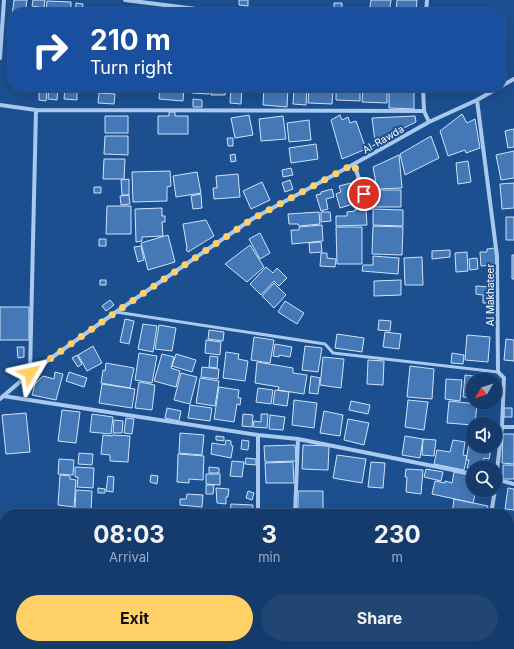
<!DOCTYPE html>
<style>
:root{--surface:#143b6b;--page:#214673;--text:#f1f3f6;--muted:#9dadc1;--line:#33557e;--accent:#ffd166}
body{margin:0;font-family:Inter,sans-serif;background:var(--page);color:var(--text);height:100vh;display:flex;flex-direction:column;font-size:15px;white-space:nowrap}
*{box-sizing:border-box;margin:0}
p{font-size:13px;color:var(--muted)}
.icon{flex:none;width:22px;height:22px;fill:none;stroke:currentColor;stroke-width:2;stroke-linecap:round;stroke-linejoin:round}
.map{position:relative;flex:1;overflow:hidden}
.side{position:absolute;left:0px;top:509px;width:514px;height:140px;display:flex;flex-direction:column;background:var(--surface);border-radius:16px 16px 0 0;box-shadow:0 4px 16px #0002,0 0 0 1px var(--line)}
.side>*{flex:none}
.banner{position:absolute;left:8px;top:8px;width:498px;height:84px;border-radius:16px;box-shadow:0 4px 16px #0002,0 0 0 1px var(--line);background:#1a4fa0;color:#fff;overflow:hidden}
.needle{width:26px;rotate:231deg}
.tools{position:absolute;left:466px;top:373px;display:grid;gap:8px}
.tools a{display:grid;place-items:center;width:36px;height:36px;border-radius:50%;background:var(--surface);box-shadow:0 4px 16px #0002,0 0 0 1px var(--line);font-size:20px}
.pin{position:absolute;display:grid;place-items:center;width:34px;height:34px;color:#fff;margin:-17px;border:2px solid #fff;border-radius:50%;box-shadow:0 1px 4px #0007}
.me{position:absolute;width:44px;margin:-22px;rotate:54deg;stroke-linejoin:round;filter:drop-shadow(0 0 3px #0008)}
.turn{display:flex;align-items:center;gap:14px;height:84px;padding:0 16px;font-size:18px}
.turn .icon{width:52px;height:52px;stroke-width:2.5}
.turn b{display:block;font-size:28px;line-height:34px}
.eta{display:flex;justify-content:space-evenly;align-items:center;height:68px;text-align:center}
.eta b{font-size:24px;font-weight:700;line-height:28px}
.cta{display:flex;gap:8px;margin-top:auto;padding:8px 16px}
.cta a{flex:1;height:46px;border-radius:24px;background:var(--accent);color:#111;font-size:16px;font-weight:700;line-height:46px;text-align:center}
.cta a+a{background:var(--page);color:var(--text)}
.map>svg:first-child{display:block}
.building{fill:#4478b7;stroke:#cfe3fa}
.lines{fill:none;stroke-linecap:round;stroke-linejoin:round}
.service{stroke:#a9c9ee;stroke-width:3}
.minor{stroke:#a9c9ee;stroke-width:4}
.route{stroke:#ffd166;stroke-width:7;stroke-dasharray:0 12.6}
.labels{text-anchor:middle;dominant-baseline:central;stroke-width:4;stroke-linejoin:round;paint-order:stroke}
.street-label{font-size:10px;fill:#fff;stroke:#1b4f8f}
</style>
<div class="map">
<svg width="514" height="649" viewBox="0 0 514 649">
<rect width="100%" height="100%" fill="#1b4f8f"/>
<!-- building -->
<path class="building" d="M 14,0 L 27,0 L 25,13 L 13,13 L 13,50 L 8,49 Z
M 33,0 L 45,0 L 44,8 L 32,6 Z
M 239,0 L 248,0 L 248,6 L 239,5 Z
M 371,0 L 391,0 L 389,13 L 369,13 Z
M 397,0 L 417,0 L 416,13 L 396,13 Z
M 47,1 L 71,2 L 71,13 L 46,13 Z
M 76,3 L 83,4 L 82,13 L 75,13 Z
M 334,3 L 342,3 L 342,13 L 334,13 Z
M 162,9 L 170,10 L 170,13 L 161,13 Z
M 49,87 L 58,87 L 57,100 L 48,99 Z
M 65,87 L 77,87 L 77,100 L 64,99 Z
M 160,87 L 184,87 L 183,101 L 159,99 Z
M 192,87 L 209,87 L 209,94 L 192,93 Z
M 211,87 L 226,87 L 225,95 L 211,95 Z
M 231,87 L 242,87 L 241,104 L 230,103 Z
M 264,87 L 288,87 L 287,107 L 263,105 Z
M 294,87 L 307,87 L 306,105 L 293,104 Z
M 309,87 L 330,87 L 330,91 L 333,91 L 332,104 L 308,103 Z
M 336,87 L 360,87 L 360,101 L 336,100 Z
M 363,87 L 387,87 L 387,103 L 362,102 Z
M 389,87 L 414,87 L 414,109 L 389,108 Z
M 445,87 L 464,87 L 464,88 L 446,92 Z
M 39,90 L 47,91 L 46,101 L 39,100 Z
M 99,93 L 115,94 L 114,104 L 98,103 Z
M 193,99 L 202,100 L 202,107 L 193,107 Z
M 169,112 L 175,112 L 175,116 L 188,116 L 188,134 L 158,134 L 158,116 L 169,116 Z
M 462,114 L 467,123 L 475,119 L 480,148 L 466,153 L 465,150 L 448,156 L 440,131 Z
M 249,115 L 253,135 L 235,138 L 231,118 Z
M 340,115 L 342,120 L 348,117 L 350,123 L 356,121 L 366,149 L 342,159 L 331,120 Z
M 105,116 L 128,116 L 128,133 L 105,133 Z
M 283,116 L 286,139 L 261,141 L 259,119 Z
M 415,116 L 416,122 L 375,142 L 372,118 Z
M 309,120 L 311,140 L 289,142 L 287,123 Z
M 514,129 L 514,147 L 508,148 L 505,131 Z
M 105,136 L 128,136 L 128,155 L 104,154 Z
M 431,136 L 439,158 L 405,175 L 400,154 Z
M 227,138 L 233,138 L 233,146 L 228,146 Z
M 316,144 L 318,159 L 291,163 L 289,148 Z
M 514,151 L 514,178 L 501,180 L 496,155 Z
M 235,154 L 236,161 L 231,162 L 230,155 Z
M 399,155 L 402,188 L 377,189 L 373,167 Z
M 104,159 L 125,159 L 124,179 L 103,179 Z
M 468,161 L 471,182 L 458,184 L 456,163 Z
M 291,168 L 293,175 L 283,177 L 282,170 Z
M 170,171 L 171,186 L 167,187 L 167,201 L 133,202 L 132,172 Z
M 197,172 L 201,193 L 176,197 L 173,176 Z
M 238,174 L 240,197 L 214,199 L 213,188 L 217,188 L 216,176 Z
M 129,179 L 129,195 L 122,195 L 121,180 Z
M 290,180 L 293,189 L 285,192 L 282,183 Z
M 262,182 L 270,200 L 251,209 L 243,191 Z
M 351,183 L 353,189 L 359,187 L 363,201 L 340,208 L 336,194 L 341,192 L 339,186 Z
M 514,183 L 514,208 L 502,209 L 500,184 Z
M 94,187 L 101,187 L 101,193 L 94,193 Z
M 332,189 L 334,197 L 326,199 L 328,209 L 321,211 L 316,195 L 321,194 L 321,192 Z
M 373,190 L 401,190 L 401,207 L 374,207 Z
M 201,194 L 202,208 L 193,209 L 191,196 Z
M 129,195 L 130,204 L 121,205 L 120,196 Z
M 107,206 L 131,206 L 131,234 L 106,234 Z
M 162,208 L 162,216 L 165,216 L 165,222 L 162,222 L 163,236 L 142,237 L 142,241 L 136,242 L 135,209 Z
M 355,209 L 366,209 L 367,225 L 336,226 L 336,216 L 347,216 L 347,212 L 355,211 Z
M 373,209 L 403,210 L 403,226 L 373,225 Z
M 319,212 L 320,224 L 299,226 L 298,224 L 289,224 L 288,214 Z
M 321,212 L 330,212 L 331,221 L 321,222 Z
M 506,217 L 514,217 L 514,240 L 506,240 Z
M 206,220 L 214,236 L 188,252 L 186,250 L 187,248 L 183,224 Z
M 322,225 L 323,241 L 292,244 L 291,230 L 299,230 L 299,227 Z
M 373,226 L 403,227 L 402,255 L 372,254 Z
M 336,227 L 362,227 L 362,264 L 337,264 Z
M 260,233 L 270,253 L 260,259 L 249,239 Z
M 168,235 L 175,262 L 148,270 L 141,243 Z
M 99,239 L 106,239 L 106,246 L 99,246 Z
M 321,242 L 322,252 L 310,253 L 309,243 Z
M 250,245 L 264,267 L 247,282 L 225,264 Z
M 141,246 L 144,260 L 138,262 L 134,247 Z
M 495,248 L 496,265 L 481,266 L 480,252 L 487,252 L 487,249 Z
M 450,250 L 450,257 L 432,259 L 432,251 Z
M 467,252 L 468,271 L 456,272 L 455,253 Z
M 321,253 L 327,253 L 327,258 L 336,259 L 335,267 L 320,266 Z
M 512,255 L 514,255 L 514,279 L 512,279 Z
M 373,256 L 399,258 L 398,274 L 362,271 L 363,265 L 373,265 Z
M 422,257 L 423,285 L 405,285 L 404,258 Z
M 477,258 L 478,269 L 470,270 L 469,259 Z
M 266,267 L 273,273 L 277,268 L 287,278 L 279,286 L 274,281 L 261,295 L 250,284 Z
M 100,280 L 106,280 L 106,285 L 100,285 Z
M 401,280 L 401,295 L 374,296 L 374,281 Z
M 274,283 L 286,295 L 274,308 L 262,296 Z
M 476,286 L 491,287 L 491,303 L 483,303 L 483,295 L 476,294 Z
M 110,300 L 114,305 L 106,311 L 102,306 Z
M 285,301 L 304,313 L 297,324 L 278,312 Z
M 0,307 L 29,307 L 29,340 L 0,340 Z
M 125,319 L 134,321 L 129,344 L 120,342 Z
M 379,320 L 391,321 L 390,331 L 378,330 Z
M 143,324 L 157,326 L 153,352 L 138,349 Z
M 159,325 L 176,328 L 172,351 L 155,349 Z
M 209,330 L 224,332 L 223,341 L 208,339 Z
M 385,332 L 401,334 L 399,349 L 383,347 Z
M 337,334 L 364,338 L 362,352 L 335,348 Z
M 467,335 L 490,337 L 488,362 L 465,360 Z
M 254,337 L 274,340 L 270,363 L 251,360 Z
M 506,339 L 514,340 L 514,361 L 504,360 Z
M 206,340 L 221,342 L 220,355 L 205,353 Z
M 275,344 L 292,347 L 290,357 L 279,355 L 279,357 L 273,356 Z
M 93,346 L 102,363 L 87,371 L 78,355 Z
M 305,346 L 322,348 L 318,372 L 302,370 Z
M 17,347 L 24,347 L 24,357 L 18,358 Z
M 226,352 L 239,354 L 238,359 L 248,361 L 245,381 L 223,378 Z
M 139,353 L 157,356 L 152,383 L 135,380 Z
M 452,353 L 464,355 L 463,364 L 451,363 Z
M 162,354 L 174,357 L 171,368 L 180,371 L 176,387 L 154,381 Z
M 176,354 L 196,360 L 192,372 L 172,366 Z
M 77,355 L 82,364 L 78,367 L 72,358 Z
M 210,356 L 218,357 L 217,368 L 209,367 Z
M 323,357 L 344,359 L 341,388 L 320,385 Z
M 368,360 L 384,361 L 383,385 L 367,384 Z
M 257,362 L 293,368 L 293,373 L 307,375 L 304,394 L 278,390 L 279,387 L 255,383 Z
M 106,363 L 134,368 L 130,388 L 101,383 L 103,370 L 105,371 Z
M 410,366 L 434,369 L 432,399 L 407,397 Z
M 202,367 L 219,369 L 218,379 L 201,377 Z
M 55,372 L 63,374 L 56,400 L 32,395 L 35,384 L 43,376 L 54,379 Z
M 69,372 L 87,378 L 84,387 L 66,381 Z
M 181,373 L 197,377 L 190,404 L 174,400 Z
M 465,375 L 497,379 L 495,400 L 495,380 L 473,380 L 473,398 L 463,397 Z
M 311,376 L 320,378 L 318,394 L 309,393 Z
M 200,378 L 219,381 L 215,406 L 196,403 Z
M 446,379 L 462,380 L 460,401 L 445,399 Z
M 139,382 L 155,385 L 152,410 L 135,408 Z
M 102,384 L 135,389 L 132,408 L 99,403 Z
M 219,387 L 239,390 L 238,398 L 241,398 L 240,405 L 237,404 L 234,422 L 214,419 Z
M 258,388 L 273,390 L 271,404 L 256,402 Z
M 275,390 L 289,392 L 287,406 L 273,404 Z
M 294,400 L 317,403 L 314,428 L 292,425 Z
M 408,400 L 428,402 L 424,430 L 405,427 Z
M 351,401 L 370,405 L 368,414 L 349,410 Z
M 449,401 L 477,404 L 475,424 L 473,424 L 473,425 L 447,423 Z
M 190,405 L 212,408 L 210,421 L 188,418 Z
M 167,408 L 181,411 L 179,421 L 165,418 Z
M 504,408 L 512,408 L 512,417 L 504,417 Z
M 62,410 L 80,412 L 76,443 L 58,441 Z
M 324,411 L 343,415 L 340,436 L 320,433 Z
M 26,413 L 30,452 L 6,454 L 2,415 Z
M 92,414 L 113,417 L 111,434 L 90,432 Z
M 243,414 L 253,415 L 252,427 L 242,426 Z
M 261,414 L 268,414 L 267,428 L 253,427 L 254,421 L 261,422 Z
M 270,415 L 285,417 L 283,430 L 269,429 Z
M 126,418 L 134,419 L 132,434 L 124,433 Z
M 348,419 L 369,423 L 364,445 L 344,440 Z
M 481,419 L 490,421 L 490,424 L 480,424 Z
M 114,420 L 123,421 L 122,433 L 113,433 Z
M 180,433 L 204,435 L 202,455 L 179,453 Z
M 503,434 L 514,434 L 514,464 L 502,463 Z
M 103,435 L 112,436 L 112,435 L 130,436 L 128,462 L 110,461 L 110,455 L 101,454 Z
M 216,436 L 224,437 L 224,441 L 216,440 Z
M 405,436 L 423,439 L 420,458 L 402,455 Z
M 423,439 L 436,440 L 434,456 L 422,455 Z
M 226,440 L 231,441 L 231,445 L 233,446 L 231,458 L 211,454 L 212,443 L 225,445 Z
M 242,440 L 249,441 L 248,450 L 241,449 Z
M 453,440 L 465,442 L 463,455 L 467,456 L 464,470 L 434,464 L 437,450 L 450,452 Z
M 469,444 L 473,444 L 473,446 L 486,447 L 486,448 L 491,449 L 489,459 L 484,458 L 482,468 L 467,468 L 469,460 L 466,460 Z
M 295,445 L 296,461 L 265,462 L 264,446 Z
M 303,445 L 329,446 L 328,470 L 302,469 Z
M 79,453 L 93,454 L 92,465 L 78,464 Z
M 178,454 L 204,456 L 203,480 L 189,479 L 189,483 L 177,482 Z
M 337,455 L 366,459 L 362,483 L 333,478 Z
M 246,458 L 256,459 L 256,465 L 245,464 Z
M 59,459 L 74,460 L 73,475 L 58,474 Z
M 232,461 L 244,462 L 242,477 L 230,476 Z
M 293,462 L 294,483 L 266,483 L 265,463 Z
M 371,462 L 385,463 L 383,488 L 368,487 Z
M 503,465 L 514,465 L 514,479 L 503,479 Z
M 75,467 L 94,468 L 93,488 L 77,487 L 78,477 L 75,477 Z
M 209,467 L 219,468 L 219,473 L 209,473 Z
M 406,469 L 423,470 L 421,494 L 406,492 L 407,477 L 405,477 Z
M 426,469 L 443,472 L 441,481 L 424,477 Z
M 454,472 L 473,476 L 473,490 L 476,490 L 473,503 L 432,494 L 435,481 L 445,483 L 445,481 L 452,483 Z
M 206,474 L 220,474 L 220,485 L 206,484 Z
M 60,475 L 70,476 L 70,479 L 76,480 L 74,507 L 58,505 Z
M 151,475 L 158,476 L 157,484 L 150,482 Z
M 108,476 L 114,477 L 113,492 L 106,491 Z
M 206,485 L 214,485 L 213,494 L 206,494 Z
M 98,488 L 105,489 L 105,493 L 98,493 Z
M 216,488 L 229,489 L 228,497 L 226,497 L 226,504 L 217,503 Z
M 508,488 L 514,489 L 514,510 L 505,509 Z
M 76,490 L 92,491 L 91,511 L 75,510 Z
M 248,491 L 254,493 L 252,500 L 246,498 Z
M 298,491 L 323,491 L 323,514 L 298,514 Z
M 187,494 L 203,495 L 202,507 L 180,505 L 180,499 L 186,499 Z
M 454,499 L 488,506 L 486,514 L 452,514 Z
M 231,504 L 253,505 L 252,514 L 230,514 Z
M 32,510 L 50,511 L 50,514 L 31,514 Z
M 264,512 L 289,513 L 289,514 L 264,514 Z
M 509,523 L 514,524 L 514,547 L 509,546 Z
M 509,553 L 514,554 L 514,576 L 509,575 Z
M 512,598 L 514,598 L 514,615 L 509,614 Z
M 509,619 L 514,619 L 514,640 L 509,639 Z
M 509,641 L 514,641 L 514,649 L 499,649 L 500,644 L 509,644 Z
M 115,644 L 149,644 L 149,649 L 117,649 L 117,644 Z
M 372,644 L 398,645 L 397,649 L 372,649 Z
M 403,644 L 418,644 L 418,649 L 402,649 Z
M 421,645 L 434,646 L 434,649 L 420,649 Z
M 441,646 L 469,649 L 441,649 Z"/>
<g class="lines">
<!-- service -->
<path class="service" d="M 116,312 L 325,344 L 333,353 L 498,372"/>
<!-- minor -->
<path class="minor" d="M 125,0 L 228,13
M 426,13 L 427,0
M 0,58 L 4,0
M 501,86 L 514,79
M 423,87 L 424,111 L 429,122
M 477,100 L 497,256 L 498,372 L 504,378 L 502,427 L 495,488
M 0,105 L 36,110 L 30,373
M 36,110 L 424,111
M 354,164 L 364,194
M 3,396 L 258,435 L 298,439 L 473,474
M 0,399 L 30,373 L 116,312 L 252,219 L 354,164 L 429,122 L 477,100 L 500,87
M 502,427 L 514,427
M 258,435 L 258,514
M 495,479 L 514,484
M 295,514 L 298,439
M 491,514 L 495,490
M 5,570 L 5,587
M 509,589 L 514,590
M 6,644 L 6,649
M 102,649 L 102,644
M 210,649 L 210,644
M 475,649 L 476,644"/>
</g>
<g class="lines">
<!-- route -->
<path class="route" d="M 30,373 L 116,312 L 252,219 L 354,164 L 364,194"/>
</g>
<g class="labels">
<!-- street labels -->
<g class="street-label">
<text transform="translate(383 139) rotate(-30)">Al-Rawda</text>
<text transform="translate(490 295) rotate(-90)">Al Makhateer</text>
</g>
</g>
</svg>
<div class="tools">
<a><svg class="needle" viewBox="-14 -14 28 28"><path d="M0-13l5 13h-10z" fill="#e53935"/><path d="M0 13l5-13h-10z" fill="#9dadc1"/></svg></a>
<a><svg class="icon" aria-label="sound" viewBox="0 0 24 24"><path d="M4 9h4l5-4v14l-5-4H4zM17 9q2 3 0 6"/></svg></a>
<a><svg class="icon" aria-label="search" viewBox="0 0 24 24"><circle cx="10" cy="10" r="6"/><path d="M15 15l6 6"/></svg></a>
</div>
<div class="pin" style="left:364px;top:194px;background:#d93025"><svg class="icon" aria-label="arrive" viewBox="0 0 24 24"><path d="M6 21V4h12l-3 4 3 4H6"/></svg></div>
<svg class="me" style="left:30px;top:373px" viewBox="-20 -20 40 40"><path d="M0-17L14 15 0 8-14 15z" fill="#ffd166" stroke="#fff" stroke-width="4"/></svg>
<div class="banner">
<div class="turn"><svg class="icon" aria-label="right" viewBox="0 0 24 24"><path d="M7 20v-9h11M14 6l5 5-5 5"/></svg><div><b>210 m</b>Turn right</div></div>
</div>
<section class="side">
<div class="eta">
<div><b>08:03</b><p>Arrival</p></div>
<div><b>3</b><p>min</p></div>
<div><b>230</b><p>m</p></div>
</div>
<div class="cta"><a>Exit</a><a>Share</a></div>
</section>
</div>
